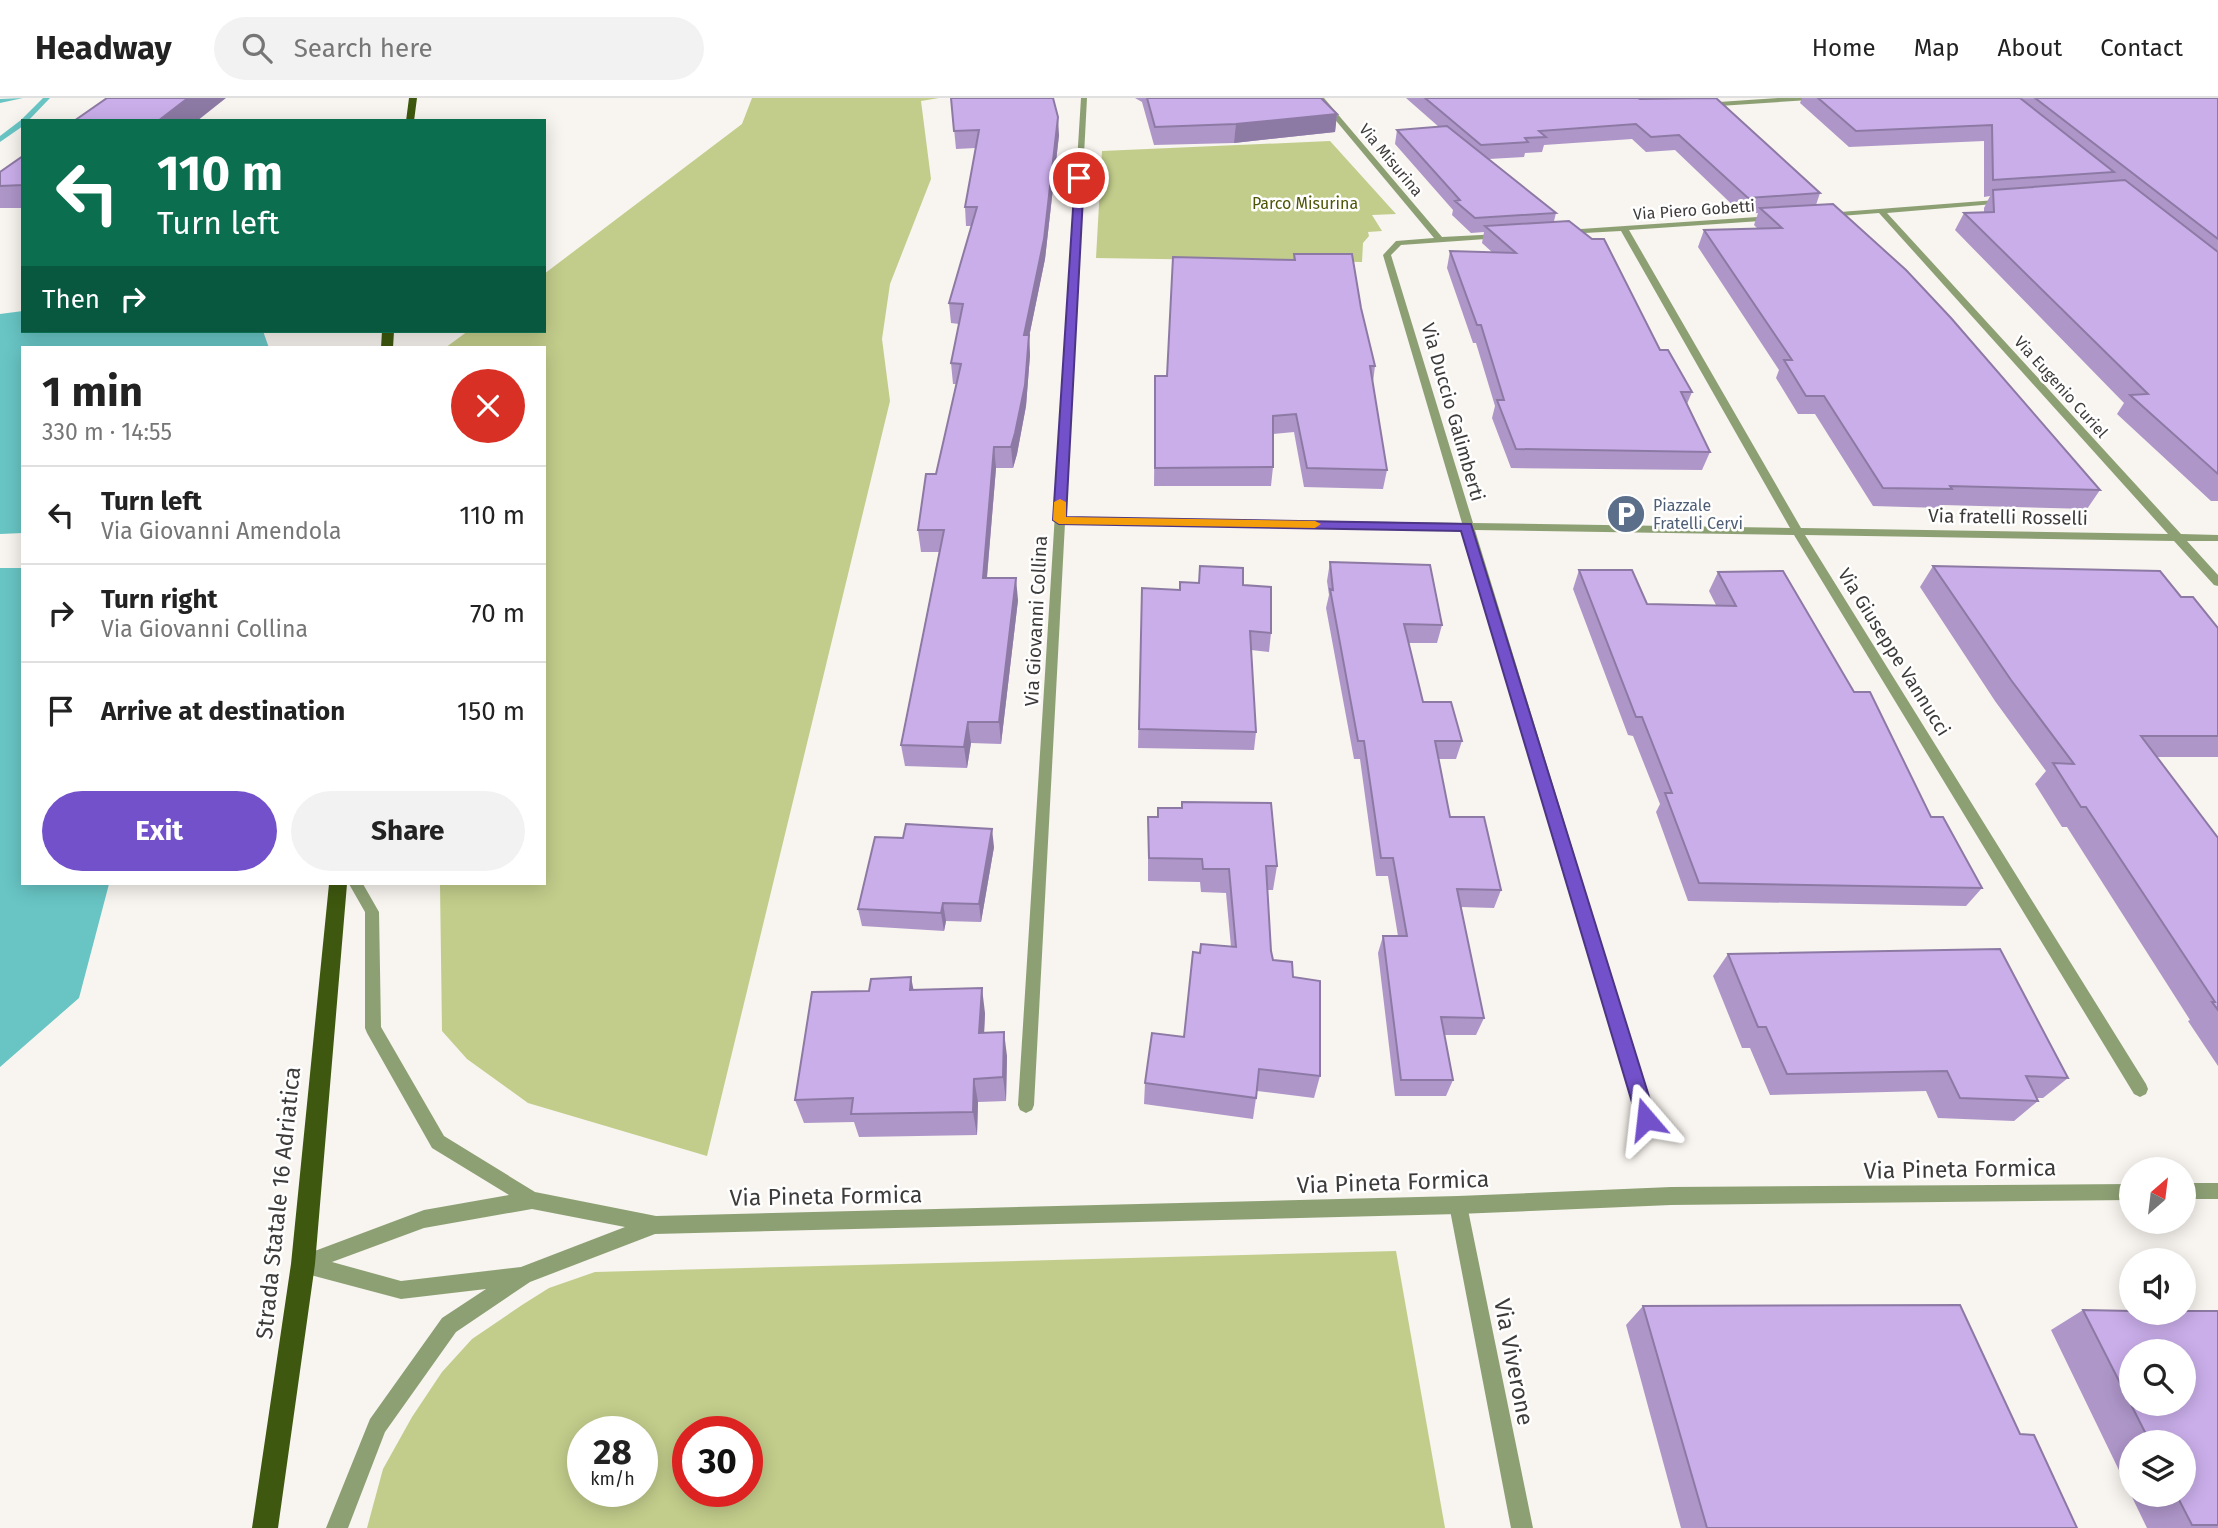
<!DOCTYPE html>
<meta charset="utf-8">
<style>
:root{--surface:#fff;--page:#f2f2f2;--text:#222;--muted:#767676;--line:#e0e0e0;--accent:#7351cb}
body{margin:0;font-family:"Fira Sans",sans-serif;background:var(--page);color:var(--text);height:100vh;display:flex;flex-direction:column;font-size:26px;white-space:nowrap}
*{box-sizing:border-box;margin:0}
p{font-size:23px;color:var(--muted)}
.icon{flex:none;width:38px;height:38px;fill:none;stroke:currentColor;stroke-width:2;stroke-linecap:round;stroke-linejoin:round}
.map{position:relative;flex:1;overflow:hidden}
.panel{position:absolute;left:21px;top:248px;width:525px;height:539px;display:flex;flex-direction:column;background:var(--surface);border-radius:0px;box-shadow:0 4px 18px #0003}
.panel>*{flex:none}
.banner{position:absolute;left:21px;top:21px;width:525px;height:214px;border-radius:0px;box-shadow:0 4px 18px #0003;background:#0b6e4f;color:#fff;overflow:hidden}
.needle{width:46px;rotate:28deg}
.tools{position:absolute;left:2119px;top:1059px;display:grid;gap:14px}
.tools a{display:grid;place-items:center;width:77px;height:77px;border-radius:50%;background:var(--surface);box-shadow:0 4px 18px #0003;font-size:35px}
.speed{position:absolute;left:567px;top:1318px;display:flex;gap:14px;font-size:35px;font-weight:700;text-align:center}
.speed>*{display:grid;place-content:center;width:91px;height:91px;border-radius:50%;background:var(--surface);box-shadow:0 4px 18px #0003;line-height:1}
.speed small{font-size:18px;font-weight:400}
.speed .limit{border:10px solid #d22;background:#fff;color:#111}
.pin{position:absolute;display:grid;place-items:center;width:60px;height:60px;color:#fff;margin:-30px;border:4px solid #fff;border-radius:50%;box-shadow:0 2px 7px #0007}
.me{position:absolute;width:77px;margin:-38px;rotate:343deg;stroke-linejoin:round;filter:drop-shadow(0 0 5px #0008)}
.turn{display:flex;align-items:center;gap:24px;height:147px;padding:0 21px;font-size:32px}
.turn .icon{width:91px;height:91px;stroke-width:2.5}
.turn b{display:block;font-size:49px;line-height:60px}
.then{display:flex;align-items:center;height:66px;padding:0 21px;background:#0003;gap:14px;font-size:26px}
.round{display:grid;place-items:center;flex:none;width:74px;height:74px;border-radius:37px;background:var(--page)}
.overview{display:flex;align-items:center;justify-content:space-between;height:119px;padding:0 21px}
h1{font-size:42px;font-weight:700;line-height:52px}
.button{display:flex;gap:14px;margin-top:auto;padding:14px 21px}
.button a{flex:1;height:80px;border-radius:42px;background:var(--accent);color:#fff;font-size:28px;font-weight:700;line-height:80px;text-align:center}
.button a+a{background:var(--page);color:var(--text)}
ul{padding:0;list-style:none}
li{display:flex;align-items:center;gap:21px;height:98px;padding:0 21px;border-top:2px solid var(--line)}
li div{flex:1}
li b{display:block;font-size:26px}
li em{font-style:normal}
header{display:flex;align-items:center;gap:42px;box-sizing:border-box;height:98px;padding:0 35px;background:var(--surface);border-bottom:2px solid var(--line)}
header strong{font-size:33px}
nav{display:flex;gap:38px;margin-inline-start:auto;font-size:24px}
.search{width:490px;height:63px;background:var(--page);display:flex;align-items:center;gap:18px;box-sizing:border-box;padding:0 24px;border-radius:38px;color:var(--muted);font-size:26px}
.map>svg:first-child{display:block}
.green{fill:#c2cd8b;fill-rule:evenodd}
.water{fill:#68c5c4}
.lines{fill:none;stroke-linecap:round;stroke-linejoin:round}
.stream{fill:#68c5c4;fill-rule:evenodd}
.minor{fill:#8da074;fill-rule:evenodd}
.tertiary{fill:#8da074;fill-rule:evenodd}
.primary{fill:#3e580f;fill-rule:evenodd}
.wall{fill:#ae96c9;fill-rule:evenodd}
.shaded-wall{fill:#8d7aa4}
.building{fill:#caaeea;stroke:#8d7aa4;stroke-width:2;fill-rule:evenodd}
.route{fill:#7351cb;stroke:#4b3584;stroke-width:2}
.slow{fill:#f59e0b}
.labels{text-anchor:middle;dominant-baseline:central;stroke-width:5;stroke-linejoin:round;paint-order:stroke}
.far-street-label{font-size:16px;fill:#3e3c3a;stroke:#fff}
.far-park-label{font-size:16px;fill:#4e5507;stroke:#fff}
.far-service-label{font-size:16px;fill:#4e5e75;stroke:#fff;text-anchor:start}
.street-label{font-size:19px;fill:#3e3c3a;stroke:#fff}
.near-street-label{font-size:23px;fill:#3e3c3a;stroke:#fff}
</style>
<header>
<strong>Headway</strong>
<div class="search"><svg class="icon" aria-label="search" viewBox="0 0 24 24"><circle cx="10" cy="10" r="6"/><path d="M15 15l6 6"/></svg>Search here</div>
<nav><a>Home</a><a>Map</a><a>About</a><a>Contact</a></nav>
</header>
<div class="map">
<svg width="2218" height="1430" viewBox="0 0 2218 1430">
<rect width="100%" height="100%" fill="#f8f4ef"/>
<!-- green -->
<path class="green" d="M 752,0 L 939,0 L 921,3 L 931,81 L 890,186 L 882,241 L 890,303 L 707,1058 L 528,1005 L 467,961 L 442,933 L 440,786 L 544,786 L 544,250 L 445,250 L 468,233 L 544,233 L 544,176 L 742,26 Z
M 1330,43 L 1396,116 L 1372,117 L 1382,133 L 1368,134 L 1369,138 L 1363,145 L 1362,164 L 1096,160 L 1102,53 Z
M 1396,1153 L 1445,1430 L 367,1430 L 383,1371 L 412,1319 L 442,1274 L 472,1241 L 522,1207 L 549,1190 L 595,1174 ZM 583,1334 L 642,1334 L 642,1393 L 583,1393 ZM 688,1334 L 747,1334 L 747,1393 L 688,1393 Z"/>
<!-- water -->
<path class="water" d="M 23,213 L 23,233 L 263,233 L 269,250 L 23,250 L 23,435 L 0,436 L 0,216 Z
M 0,470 L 23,470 L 23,786 L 109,786 L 79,900 L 0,969 Z"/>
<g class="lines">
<!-- stream -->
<path class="stream" d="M 23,0 L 0,5 L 0,1 Z
M 43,0 L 50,0 L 28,23 L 23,23 L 23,28 L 0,44 L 0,38 L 21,22 Z"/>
<!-- minor -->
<path class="minor" d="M 1081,0 L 1087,0 L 1065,419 L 1462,425 L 1383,157 L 1396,143 L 1434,140 L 1317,0 L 1324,0 L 1442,139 L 1500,136 L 1504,138 L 1500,140 L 1401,147 L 1391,157 L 1473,425 L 1790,430 L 1621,133 L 1566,136 L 1562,134 L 1566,132 L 1772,118 L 1776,120 L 1775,122 L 1629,132 L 1801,430 L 2168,436 L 1879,115 L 1827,119 L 1823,117 L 1827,115 L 2009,101 L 2010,103 L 2006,105 L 1887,115 L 2181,436 L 2218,437 L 2218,443 L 2187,443 L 2218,477 L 2218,488 L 2214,487 L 2174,443 L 1805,437 L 2146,986 L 2148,991 L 2146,996 L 2140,999 L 2134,996 L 1794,437 L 1475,432 L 1655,1021 L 1652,1027 L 1646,1029 L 1640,1027 L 1637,1021 L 1464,432 L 1065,425 L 1034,1007 L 1032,1012 L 1026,1015 L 1020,1012 L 1018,1007 Z
M 1778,0 L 1812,0 L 1809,2 L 1704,9 L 1701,7 L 1704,5 Z
M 1458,1098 L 1464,1101 L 1467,1107 L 1533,1430 L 1511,1430 L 1449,1107 L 1452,1101 Z"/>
<!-- tertiary -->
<path class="tertiary" d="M 349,786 L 363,786 L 379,814 L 381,929 L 444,1038 L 535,1094 L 656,1118 L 1458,1098 L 1671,1089 L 2132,1086 L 2132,1102 L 1671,1107 L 1458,1116 L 655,1136 L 530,1184 L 456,1234 L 385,1334 L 348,1430 L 326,1430 L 370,1321 L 442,1220 L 486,1191 L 401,1201 L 303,1175 L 296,1172 L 294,1166 L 296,1160 L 424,1112 L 509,1097 L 432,1050 L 367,935 L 365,930 L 365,814 ZM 532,1111 L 625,1129 L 521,1169 L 401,1183 L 332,1164 L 424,1130 Z
M 2184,1085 L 2218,1085 L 2218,1101 L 2184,1101 Z"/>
<!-- primary -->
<path class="primary" d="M 409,0 L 417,0 L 414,23 L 406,23 Z
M 382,233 L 394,233 L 393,250 L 381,250 Z
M 329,786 L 347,786 L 315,1166 L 278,1430 L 252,1430 L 291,1166 Z"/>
</g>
<!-- wall -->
<path class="wall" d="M 951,0 L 1059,37 L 1045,161 L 1029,239 L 1030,257 L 1026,308 L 1017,356 L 1013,370 L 996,370 L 987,480 L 1018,502 L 1001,646 L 971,645 L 967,670 L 905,668 L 901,647 L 939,454 L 921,454 L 918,432 L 936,376 L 956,286 L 953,286 L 951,265 L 959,226 L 951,225 L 949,205 L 972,128 L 966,128 L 965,109 L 976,50 L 956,51 Z
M 1135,0 L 1321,0 L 1337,16 L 1335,34 L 1234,45 L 1154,47 L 1142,4 Z
M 1406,0 L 1716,0 L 1820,95 L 1816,107 L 2100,392 L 2087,411 L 1943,407 L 1941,410 L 1873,408 L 1815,316 L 1798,316 L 1776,280 L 1779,272 L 1698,149 L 1704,132 L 1758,131 L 1754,127 L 1758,115 L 1742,116 L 1675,52 L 1646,54 L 1632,41 L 1544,47 L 1542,54 L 1525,55 L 1524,59 L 1489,61 L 1556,115 L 1554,123 L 1660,252 L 1692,294 L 1687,306 L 1710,354 L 1702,372 L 1511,370 L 1492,320 L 1495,308 L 1476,245 L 1473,245 L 1447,170 L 1450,153 L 1493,155 L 1482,145 L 1484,134 L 1471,135 L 1452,117 L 1453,112 L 1395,46 L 1397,32 L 1439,29 Z
M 1802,0 L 2218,0 L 2218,403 L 2211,403 L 2117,316 L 2124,305 L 1955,132 L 1964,115 L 1984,114 L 1984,110 L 1990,98 L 1984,99 L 1984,43 L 1849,49 L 1800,5 Z
M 23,58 L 23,110 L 0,110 L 0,74 Z
M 1294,156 L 1361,210 L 1375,268 L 1373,284 L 1387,372 L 1383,391 L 1304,389 L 1294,334 L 1273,336 L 1273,369 L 1271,388 L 1154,388 L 1155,296 L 1167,278 L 1293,162 Z
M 1330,464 L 1442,527 L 1437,545 L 1408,545 L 1423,604 L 1462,643 L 1456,661 L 1438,661 L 1450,719 L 1501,792 L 1494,810 L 1461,809 L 1484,920 L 1476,937 L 1444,937 L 1453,982 L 1446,998 L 1395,998 L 1378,855 L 1383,838 L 1398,838 L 1388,778 L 1376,778 L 1360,661 L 1354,661 L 1326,510 L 1329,497 L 1327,483 Z
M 1933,468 L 2181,499 L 2218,530 L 2218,659 L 2157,659 L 2218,740 L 2218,968 L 2188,923 L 2190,922 L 2067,729 L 2062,729 L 2035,686 L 2046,673 L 1995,603 L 1920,489 Z
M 1579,472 L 1647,506 L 1716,507 L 1709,493 L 1718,474 L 1854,594 L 1931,719 L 1982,790 L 1966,808 L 1688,803 L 1656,714 L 1660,706 L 1633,638 L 1628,637 L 1573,491 Z
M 1243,487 L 1271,535 L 1269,554 L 1251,552 L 1256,634 L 1254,652 L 1138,650 L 1142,490 L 1180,492 Z
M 1148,719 L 1277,768 L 1273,792 L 1267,792 L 1271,853 L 1273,862 L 1293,879 L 1320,978 L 1314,1000 L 1257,993 L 1253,1021 L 1144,1006 L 1145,985 L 1184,939 L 1201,846 L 1231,849 L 1226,795 L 1201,794 L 1200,784 L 1148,783 Z
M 994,749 L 981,824 L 946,823 L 944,833 L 862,828 L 858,811 Z
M 1728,856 L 2068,980 L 2043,1000 L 2037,1000 L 2038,1003 L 2014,1023 L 1938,1020 L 1926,993 L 1770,997 L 1750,950 L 1742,950 L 1713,878 Z
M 913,892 L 985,915 L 984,935 L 1007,958 L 1006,1003 L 978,1004 L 977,1037 L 859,1039 L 854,1024 L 804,1025 L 795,1002 L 869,893 Z
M 1643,1208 L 2020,1336 L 2077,1430 L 1681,1430 L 1626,1227 Z
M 2083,1212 L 2218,1213 L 2218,1430 L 2147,1430 L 2051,1232 ZM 2132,1344 L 2184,1344 L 2184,1396 L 2132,1396 Z"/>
<!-- shaded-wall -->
<path class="shaded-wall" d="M 188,0 L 226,0 L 197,23 L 158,23 Z
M 1337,16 L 1335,34 L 1234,45 L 1236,26 Z
M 1058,19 L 1059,37 L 1045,161 L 1029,239 L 1030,257 L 1026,308 L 1017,356 L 1013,370 L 1011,349 L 1024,237 Z
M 994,349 L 996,370 L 985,501 L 983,480 Z
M 1016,480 L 1018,502 L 1001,646 L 999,624 Z
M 968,624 L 971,645 L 967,670 L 964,649 Z
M 992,731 L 994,749 L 981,824 L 979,806 Z
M 943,805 L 946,823 L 944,833 L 941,815 Z
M 911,879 L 916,904 L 910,892 Z
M 982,890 L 985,915 L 983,959 L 979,935 Z
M 1004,934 L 1007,958 L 1006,1003 L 1003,979 Z
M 974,981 L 978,1004 L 977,1037 L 973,1014 Z"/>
<!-- building -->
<path class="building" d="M 107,0 L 188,0 L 158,23 L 74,23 Z
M 951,0 L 1053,0 L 1058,19 L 1044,141 L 1024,237 L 1029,237 L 1025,287 L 1015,335 L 1011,349 L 994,349 L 983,480 L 1016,480 L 999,624 L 968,624 L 964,649 L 901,647 L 944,432 L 918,432 L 926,376 L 936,376 L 961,266 L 951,265 L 963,206 L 949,205 L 977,109 L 965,109 L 979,32 L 954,33 Z
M 1147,0 L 1321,0 L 1337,16 L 1236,26 L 1155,29 Z
M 1425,0 L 1638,0 L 1640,1 L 1716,0 L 1820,95 L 1748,100 L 1679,37 L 1651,39 L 1636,26 L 1539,33 L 1546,39 L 1525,40 L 1528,44 L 1481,47 Z
M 1818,0 L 2020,0 L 2114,74 L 1993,82 L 1992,27 L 1856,33 Z
M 2035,0 L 2218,0 L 2218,141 Z
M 1447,28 L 1556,115 L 1475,120 L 1455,103 L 1460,102 L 1397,32 Z
M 23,58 L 23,87 L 0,88 L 0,74 Z
M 2125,82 L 2218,154 L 2218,376 L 2130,297 L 2148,296 L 1964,115 L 1994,114 L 1993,92 Z
M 1833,106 L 1906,172 L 1951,220 L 2100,392 L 1950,388 L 1952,391 L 1883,390 L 1824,298 L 1806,298 L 1784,262 L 1792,262 L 1704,132 L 1782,130 L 1760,110 Z
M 1569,123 L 1592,141 L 1604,141 L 1660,252 L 1668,252 L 1692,294 L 1681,294 L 1710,354 L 1516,351 L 1497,302 L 1504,302 L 1481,227 L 1477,227 L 1450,153 L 1516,155 L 1485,128 Z
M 1294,156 L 1352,156 L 1361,210 L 1375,268 L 1370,268 L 1387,372 L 1307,370 L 1296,316 L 1273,318 L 1273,369 L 1155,370 L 1155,278 L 1167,278 L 1173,159 L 1295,162 Z
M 1330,464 L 1430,467 L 1442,527 L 1404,526 L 1423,604 L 1451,604 L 1462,643 L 1435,643 L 1450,719 L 1484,719 L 1501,792 L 1457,791 L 1484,920 L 1441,919 L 1453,982 L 1401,982 L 1383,838 L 1407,838 L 1393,760 L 1381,760 L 1364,643 L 1358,643 L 1330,491 L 1333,492 Z
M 1200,468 L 1243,470 L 1243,487 L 1271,489 L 1271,535 L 1250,533 L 1256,634 L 1139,631 L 1142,490 L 1180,492 L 1180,484 L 1199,485 Z
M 1933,468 L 2160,473 L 2181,499 L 2193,499 L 2218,530 L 2218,638 L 2141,638 L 2218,740 L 2218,912 L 2212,904 L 2215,904 L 2086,709 L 2081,709 L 2053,665 L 2074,666 L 2011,582 Z
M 1579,472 L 1632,472 L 1647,506 L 1736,508 L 1718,474 L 1783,473 L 1854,594 L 1870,594 L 1931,719 L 1943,719 L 1982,790 L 1699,785 L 1665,695 L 1672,695 L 1642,619 L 1636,619 Z
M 1182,704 L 1271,705 L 1277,768 L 1266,768 L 1271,853 L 1273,862 L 1292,864 L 1293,879 L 1320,883 L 1320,978 L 1259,971 L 1256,1000 L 1145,985 L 1152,935 L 1184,939 L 1193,854 L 1200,855 L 1201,846 L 1236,849 L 1229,771 L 1203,771 L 1202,761 L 1149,760 L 1148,719 L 1158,719 L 1158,710 L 1182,710 Z
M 906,726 L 992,731 L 979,806 L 943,805 L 941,815 L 858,811 L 875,739 L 903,740 Z
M 2000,851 L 2068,980 L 2026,978 L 2038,1003 L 1960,1000 L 1947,973 L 1787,976 L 1766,929 L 1758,929 L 1728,856 Z
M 911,879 L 910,892 L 982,890 L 979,935 L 1004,934 L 1003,979 L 974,981 L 973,1014 L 851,1016 L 853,1000 L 795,1002 L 812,894 L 869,893 L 871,881 Z
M 1960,1207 L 2020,1336 L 2034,1337 L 2077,1430 L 1707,1430 L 1643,1208 Z
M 2083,1212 L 2132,1213 L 2132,1214 L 2184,1214 L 2184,1213 L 2218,1213 L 2218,1427 L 2192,1427 L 2176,1396 L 2184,1396 L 2184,1344 L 2150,1344 ZM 2132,1253 L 2184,1253 L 2184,1306 L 2132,1306 Z"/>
<!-- route -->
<path class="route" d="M 1079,77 L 1084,80 L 1066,419 L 1471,426 L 1656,1021 L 1653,1028 L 1646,1030 L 1639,1028 L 1637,1021 L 1461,433 L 1059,426 L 1053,422 L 1075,80 Z"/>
<!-- slow -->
<path class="slow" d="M 1060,401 L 1066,404 L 1066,419 L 1315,423 L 1321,426 L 1315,430 L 1059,426 L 1053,422 L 1054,404 Z"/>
<!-- icons -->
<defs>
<g id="parking-disc" transform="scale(2.0125)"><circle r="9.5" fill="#5c6f8a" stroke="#fff"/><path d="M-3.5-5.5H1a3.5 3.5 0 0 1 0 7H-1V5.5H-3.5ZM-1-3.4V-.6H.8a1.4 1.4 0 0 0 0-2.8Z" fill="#fff"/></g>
</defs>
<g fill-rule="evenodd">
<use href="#parking-disc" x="1626" y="416"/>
</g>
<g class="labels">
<!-- far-street labels -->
<g class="far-street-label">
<text transform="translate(1391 62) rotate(50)">Via Misurina</text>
<text transform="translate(1694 112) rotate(-4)">Via Piero Gobetti</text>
<text transform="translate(2061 289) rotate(48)">Via Eugenio Curiel</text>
</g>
<!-- far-park labels -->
<g class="far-park-label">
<text x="1305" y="105">Parco Misurina</text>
</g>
<!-- far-service labels -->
<g class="far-service-label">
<text x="1653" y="407">Piazzale<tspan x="1653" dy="18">Fratelli Cervi</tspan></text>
</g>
<!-- street labels -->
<g class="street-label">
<text transform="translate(1453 314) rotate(74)">Via Duccio Galimberti</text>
<text transform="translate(2008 419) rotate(1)">Via fratelli Rosselli</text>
<text transform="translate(1036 523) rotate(-87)">Via Giovanni Collina</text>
<text transform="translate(1894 554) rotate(58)">Via Giuseppe Vannucci</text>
</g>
<!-- near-street labels -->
<g class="near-street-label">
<text transform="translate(1960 1071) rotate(-1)">Via Pineta Formica</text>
<text transform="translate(1393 1084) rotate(-2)">Via Pineta Formica</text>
<text transform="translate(826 1098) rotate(-1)">Via Pineta Formica</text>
<text transform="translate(278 1105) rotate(-84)">Strada Statale 16 Adriatica</text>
<text transform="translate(1514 1264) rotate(79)">Via Viverone</text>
</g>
</g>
</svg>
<div class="tools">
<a><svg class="needle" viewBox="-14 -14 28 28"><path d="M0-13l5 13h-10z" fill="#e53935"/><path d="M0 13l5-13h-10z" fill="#767676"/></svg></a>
<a><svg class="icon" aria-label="sound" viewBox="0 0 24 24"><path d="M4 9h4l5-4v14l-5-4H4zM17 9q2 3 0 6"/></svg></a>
<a><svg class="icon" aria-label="search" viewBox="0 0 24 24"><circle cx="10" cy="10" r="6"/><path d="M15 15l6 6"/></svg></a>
<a><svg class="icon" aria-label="layers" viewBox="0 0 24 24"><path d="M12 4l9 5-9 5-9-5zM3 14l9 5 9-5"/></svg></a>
</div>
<div class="speed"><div>28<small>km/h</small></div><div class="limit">30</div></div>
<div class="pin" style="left:1079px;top:80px;background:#d93025"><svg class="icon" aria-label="arrive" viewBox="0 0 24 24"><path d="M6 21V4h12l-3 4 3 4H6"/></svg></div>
<svg class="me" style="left:1646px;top:1021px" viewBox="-20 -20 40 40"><path d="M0-17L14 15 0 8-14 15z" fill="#7351cb" stroke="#fff" stroke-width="4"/></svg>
<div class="banner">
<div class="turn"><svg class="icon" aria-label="left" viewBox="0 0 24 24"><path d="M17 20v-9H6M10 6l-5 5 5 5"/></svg><div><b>110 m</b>Turn left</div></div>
<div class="then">Then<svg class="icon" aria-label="right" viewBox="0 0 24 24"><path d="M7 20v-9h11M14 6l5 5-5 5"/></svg></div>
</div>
<section class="panel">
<div class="overview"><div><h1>1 min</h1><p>330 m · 14:55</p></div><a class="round" style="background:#d93025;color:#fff"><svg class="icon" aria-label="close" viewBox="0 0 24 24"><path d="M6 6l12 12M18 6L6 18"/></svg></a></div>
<ul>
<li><svg class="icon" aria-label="left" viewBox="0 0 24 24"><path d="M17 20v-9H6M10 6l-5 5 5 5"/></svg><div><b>Turn left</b><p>Via Giovanni Amendola</p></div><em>110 m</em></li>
<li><svg class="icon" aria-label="right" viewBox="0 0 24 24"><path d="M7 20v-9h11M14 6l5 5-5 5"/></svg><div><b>Turn right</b><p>Via Giovanni Collina</p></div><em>70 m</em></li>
<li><svg class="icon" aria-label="arrive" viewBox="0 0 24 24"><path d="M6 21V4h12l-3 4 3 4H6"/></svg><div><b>Arrive at destination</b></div><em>150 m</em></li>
</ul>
<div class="button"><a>Exit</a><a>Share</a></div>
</section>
</div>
